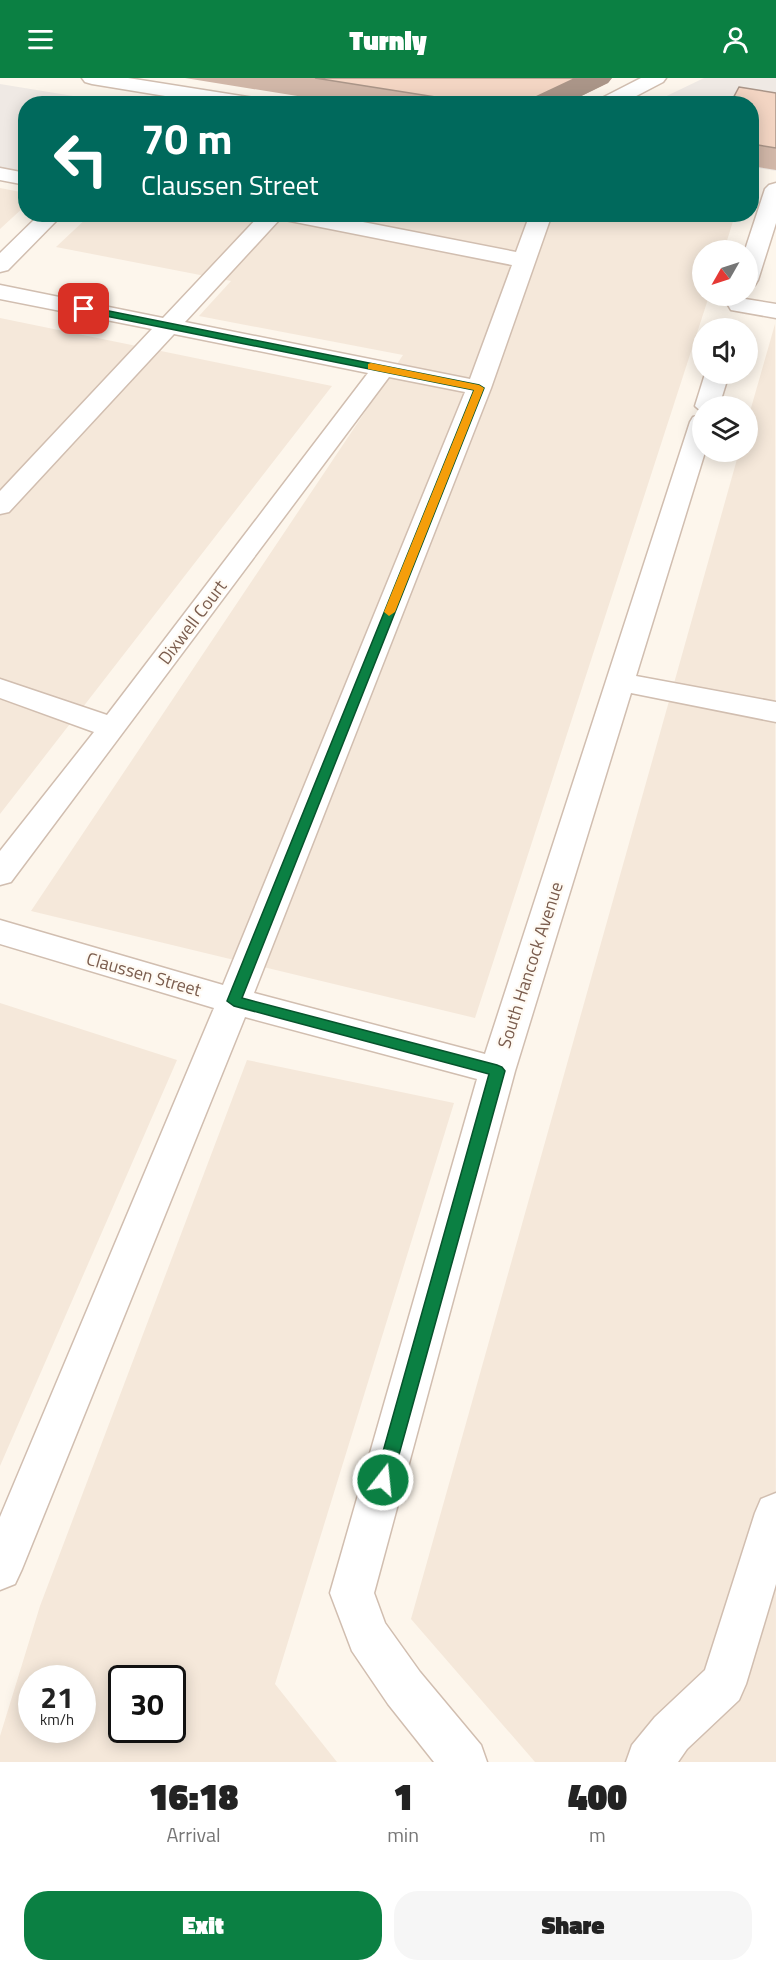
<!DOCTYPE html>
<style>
:root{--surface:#fff;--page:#f6f6f6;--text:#222;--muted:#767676;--accent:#0b8043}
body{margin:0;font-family:"Titillium Web",sans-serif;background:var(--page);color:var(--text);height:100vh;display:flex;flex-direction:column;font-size:22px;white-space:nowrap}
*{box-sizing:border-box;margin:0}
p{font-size:20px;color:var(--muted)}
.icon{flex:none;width:33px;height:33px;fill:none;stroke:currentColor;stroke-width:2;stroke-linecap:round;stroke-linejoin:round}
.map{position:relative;height:1684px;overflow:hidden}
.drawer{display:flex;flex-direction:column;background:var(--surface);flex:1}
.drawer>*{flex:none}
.banner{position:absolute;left:18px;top:18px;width:741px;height:126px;border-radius:24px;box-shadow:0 3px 15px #0003;background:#00695c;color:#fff;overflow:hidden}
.needle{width:39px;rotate:231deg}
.buttons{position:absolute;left:692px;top:162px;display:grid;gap:12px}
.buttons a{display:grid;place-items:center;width:66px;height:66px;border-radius:50%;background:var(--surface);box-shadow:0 3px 15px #0003;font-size:30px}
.speed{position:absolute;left:18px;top:1587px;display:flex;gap:12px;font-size:30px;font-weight:700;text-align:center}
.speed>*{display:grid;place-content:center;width:78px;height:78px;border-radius:50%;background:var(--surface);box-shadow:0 3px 15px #0003;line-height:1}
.speed small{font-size:15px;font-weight:400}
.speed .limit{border:3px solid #111;border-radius:9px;background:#fff;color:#111}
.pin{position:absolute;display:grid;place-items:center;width:51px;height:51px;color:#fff;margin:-26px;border-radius:12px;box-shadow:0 3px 9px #0006}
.me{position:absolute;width:66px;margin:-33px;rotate:16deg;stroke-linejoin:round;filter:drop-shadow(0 0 4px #0008)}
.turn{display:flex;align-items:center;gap:21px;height:126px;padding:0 24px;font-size:27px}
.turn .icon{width:78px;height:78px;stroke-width:2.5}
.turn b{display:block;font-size:42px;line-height:51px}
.eta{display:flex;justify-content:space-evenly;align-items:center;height:102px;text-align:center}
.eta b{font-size:36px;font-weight:800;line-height:42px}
.primary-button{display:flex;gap:12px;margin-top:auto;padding:12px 24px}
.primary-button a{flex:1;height:69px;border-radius:24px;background:var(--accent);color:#fff;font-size:24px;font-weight:800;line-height:69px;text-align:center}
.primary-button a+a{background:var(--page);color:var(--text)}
header{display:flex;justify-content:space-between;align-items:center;height:78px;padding:0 24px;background:var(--accent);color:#fff;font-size:27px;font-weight:800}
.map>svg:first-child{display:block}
.residential{fill:#f5e8da;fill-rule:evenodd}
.industrial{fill:#efe9e4}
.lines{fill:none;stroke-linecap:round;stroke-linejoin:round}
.minor-casing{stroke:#d1beb0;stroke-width:3}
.minor{fill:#fff;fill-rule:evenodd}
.wall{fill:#d1b7a8}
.shaded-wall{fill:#aa9588}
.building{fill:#f3d5c3;stroke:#aa9588;stroke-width:1.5}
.route{fill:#0b8043;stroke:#07532c;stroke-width:1.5}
.slow{fill:#f59e0b}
.labels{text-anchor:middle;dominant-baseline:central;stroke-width:4.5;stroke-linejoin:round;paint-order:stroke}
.street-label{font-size:18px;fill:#7a5c4d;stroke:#fffaf3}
</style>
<header><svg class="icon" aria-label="menu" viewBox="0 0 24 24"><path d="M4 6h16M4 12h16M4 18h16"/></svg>Turnly<svg class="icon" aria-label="person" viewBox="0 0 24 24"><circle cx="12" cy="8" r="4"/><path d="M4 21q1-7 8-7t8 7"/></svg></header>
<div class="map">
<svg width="776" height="1684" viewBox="0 0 776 1684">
<rect width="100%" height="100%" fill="#fdf6ec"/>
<!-- residential -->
<path class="residential" d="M 0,110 L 26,115 L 25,128 L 0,151 Z
M 90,137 L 735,137 L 724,172 L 702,172 L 702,218 L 709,218 L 475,940 L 31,833 L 403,277 L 199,238 L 231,203 L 56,169 Z
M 0,240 L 332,308 L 0,736 Z
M 775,246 L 776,1684 L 535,1684 L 411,1541 L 739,374 L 747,374 L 747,344 Z
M 0,925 L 177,982 L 0,1388 Z
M 247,982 L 454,1025 L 275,1606 L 337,1684 L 0,1684 L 0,1658 L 40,1528 ZM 82,1600 L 82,1652 L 32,1652 L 32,1600 ZM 172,1600 L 172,1652 L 122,1652 L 122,1600 Z"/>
<!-- industrial -->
<path class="industrial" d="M 704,0 L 776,0 L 776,93 L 752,89 L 752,26 L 650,26 Z
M 0,6 L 116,25 L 26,26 L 25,98 L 0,94 Z"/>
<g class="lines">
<!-- minor casing -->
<g class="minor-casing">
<path id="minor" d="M 82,0 L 128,0 L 254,20 L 261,22 L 263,26 L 214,26 L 92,6 L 85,4 Z
M 641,0 L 666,0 L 663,4 L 621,26 L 596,26 L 598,22 Z
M 0,90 L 26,95 L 26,107 L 0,102 Z
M 776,105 L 776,145 L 758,202 L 755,207 L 747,209 L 745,172 L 765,111 L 769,107 Z
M 40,136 L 63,136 L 8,192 L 0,194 L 0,175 Z
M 261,136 L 322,136 L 516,174 L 530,136 L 552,136 L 491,310 L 254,915 L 485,976 L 690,344 L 693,339 L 702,337 L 702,374 L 705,374 L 636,598 L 776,624 L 776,644 L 631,615 L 515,993 L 374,1515 L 385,1545 L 420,1594 L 481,1667 L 487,1684 L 434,1684 L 388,1626 L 352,1573 L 330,1515 L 477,1001 L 245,939 L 22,1491 L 15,1506 L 0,1512 L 0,1439 L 214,930 L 0,866 L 0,842 L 223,907 L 465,314 L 389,299 L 11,804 L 0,807 L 0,773 L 94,654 L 0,620 L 0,601 L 107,637 L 368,295 L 174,256 L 9,434 L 0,436 L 0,413 L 152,251 L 0,221 L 0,207 L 163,240 ZM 280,141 L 512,187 L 470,301 L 185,244 Z
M 739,220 L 776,226 L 776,240 L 731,232 L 728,227 L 731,222 Z
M 705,296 L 729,296 L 719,328 L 702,328 L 702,334 L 695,328 Z
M 776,1415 L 776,1506 L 746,1606 L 739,1622 L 687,1671 L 678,1684 L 626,1684 L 632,1667 L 655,1639 L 705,1592 L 755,1435 L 761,1421 Z"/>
</g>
<!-- minor -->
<use href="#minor" class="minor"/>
</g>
<!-- wall -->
<path class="wall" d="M 185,0 L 612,0 L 608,5 L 565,26 L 347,26 Z
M 776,15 L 776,92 L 752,88 L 752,26 Z"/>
<!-- shaded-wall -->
<path class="shaded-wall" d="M 576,0 L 612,0 L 608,5 L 565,26 L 521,26 Z"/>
<!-- building -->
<path class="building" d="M 315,0 L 576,0 L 521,26 L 480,26 Z
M 739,9 L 776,15 L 776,70 L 752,66 L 752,26 L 730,26 Z
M 664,19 L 710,26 L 660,26 Z"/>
<!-- route -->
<path class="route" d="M 84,228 L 479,307 L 484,310 L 242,920 L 497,987 L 502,989 L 505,993 L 392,1402 L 390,1407 L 383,1410 L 377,1407 L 375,1402 L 489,996 L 234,928 L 227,923 L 474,312 L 81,233 L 79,231 Z"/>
<!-- slow -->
<path class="slow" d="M 371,285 L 479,307 L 484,310 L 395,534 L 389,538 L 384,534 L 474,312 L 368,291 L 368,286 Z"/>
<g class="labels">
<!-- street labels -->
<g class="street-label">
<text transform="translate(192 544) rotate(-53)">Dixwell Court</text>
<text transform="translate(530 887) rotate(-72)">South Hancock Avenue</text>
<text transform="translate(144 896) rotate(16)">Claussen Street</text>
</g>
</g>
</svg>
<div class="buttons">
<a><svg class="needle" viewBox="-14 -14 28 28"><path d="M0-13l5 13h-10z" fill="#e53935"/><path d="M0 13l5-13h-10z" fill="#767676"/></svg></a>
<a><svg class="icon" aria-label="sound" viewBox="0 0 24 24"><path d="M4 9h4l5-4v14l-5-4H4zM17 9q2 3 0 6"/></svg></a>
<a><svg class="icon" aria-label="layers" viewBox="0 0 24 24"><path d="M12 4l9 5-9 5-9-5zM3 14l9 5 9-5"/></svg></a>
</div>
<div class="speed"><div>21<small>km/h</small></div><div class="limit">30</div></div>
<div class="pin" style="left:84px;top:231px;background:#d93025"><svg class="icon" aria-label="arrive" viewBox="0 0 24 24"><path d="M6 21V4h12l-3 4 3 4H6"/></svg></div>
<svg class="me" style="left:383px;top:1402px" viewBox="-20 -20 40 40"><circle r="17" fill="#0b8043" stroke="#fff" stroke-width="3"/><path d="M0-11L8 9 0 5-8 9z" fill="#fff"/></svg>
<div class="banner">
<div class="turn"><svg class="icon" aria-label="left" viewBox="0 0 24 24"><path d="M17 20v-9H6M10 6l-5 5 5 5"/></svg><div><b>70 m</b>Claussen Street</div></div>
</div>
</div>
<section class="drawer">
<div class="eta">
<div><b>16:18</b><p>Arrival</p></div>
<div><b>1</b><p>min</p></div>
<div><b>400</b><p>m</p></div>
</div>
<div class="primary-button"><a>Exit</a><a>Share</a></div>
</section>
